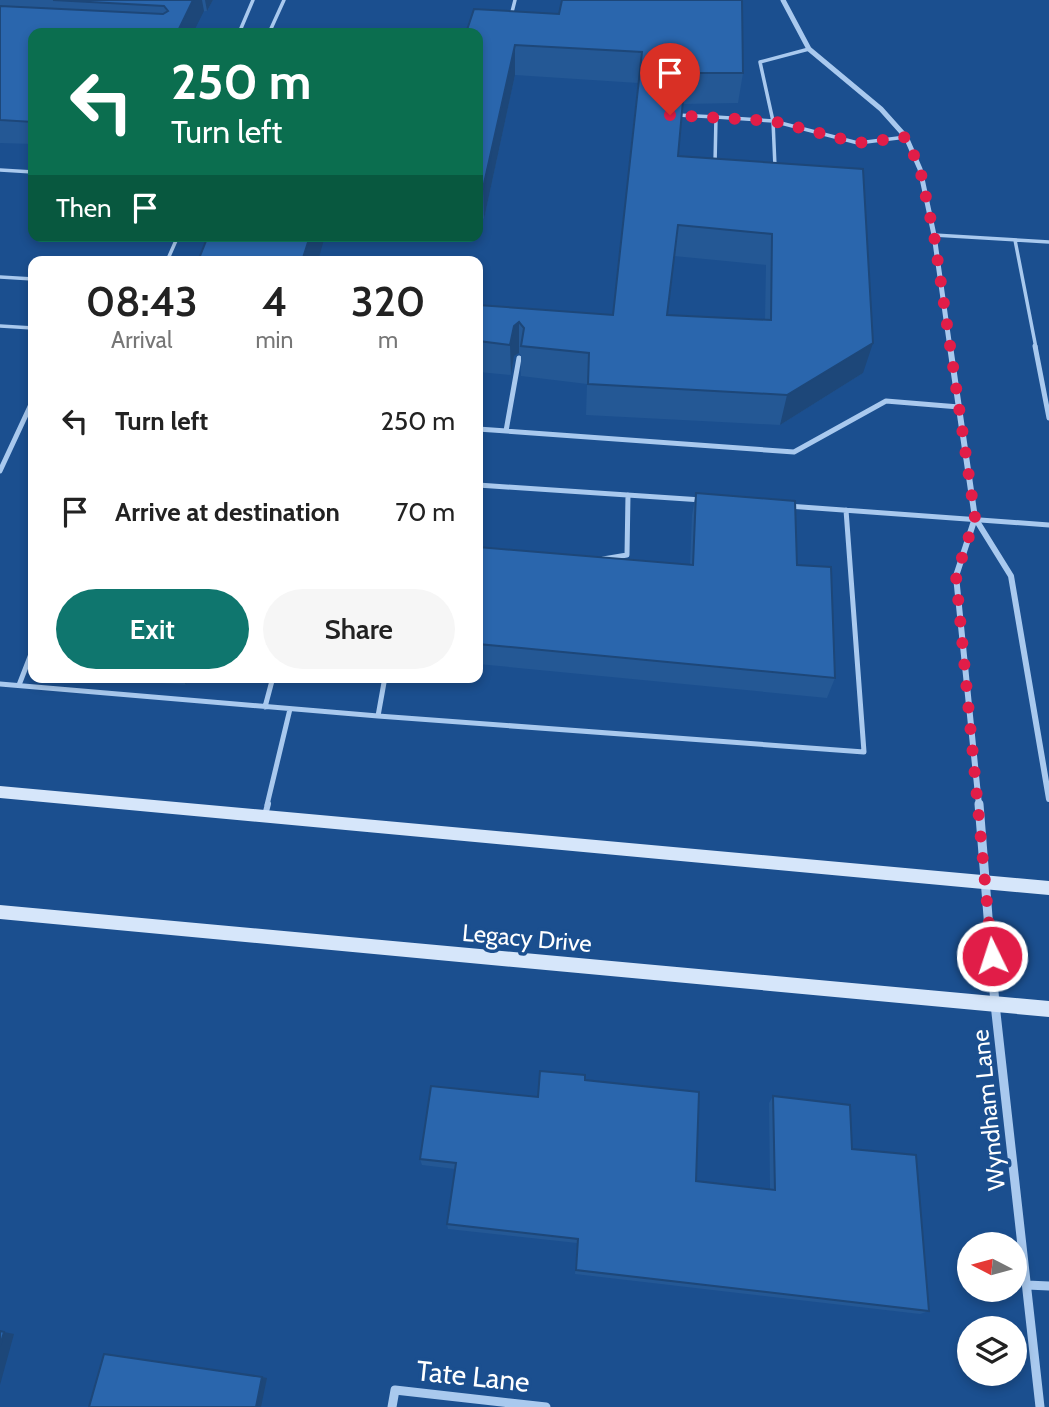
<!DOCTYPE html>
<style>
:root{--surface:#fff;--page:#f6f6f6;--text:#222;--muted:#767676;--accent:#0f766e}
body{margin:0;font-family:Cabin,sans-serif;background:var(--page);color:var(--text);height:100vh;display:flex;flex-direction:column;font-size:26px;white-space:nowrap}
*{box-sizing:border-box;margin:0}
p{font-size:23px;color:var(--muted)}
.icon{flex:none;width:38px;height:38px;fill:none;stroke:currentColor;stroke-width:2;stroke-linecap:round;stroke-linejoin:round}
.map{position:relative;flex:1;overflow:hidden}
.details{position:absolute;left:28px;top:256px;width:455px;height:427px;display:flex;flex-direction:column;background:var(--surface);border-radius:14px;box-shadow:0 4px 10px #0003}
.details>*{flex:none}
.guide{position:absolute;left:28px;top:28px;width:455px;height:214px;border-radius:14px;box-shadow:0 4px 10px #0003;background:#0b6e4f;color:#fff;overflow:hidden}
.needle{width:46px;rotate:276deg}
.buttons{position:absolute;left:957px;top:1232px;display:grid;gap:14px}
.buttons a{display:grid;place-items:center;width:70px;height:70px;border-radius:50%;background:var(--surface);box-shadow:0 4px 10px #0003;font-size:35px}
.pin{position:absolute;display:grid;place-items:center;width:60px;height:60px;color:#fff;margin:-72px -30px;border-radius:50% 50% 50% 0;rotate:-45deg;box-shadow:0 0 7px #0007}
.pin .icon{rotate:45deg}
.me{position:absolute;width:77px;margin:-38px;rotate:356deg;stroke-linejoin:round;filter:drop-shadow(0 0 5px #0008)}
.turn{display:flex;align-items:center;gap:24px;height:147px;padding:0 28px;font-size:32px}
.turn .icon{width:91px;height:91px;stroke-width:2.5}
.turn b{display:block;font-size:49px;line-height:60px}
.then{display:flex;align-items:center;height:66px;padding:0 28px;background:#0003;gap:14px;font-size:26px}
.eta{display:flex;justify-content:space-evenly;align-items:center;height:119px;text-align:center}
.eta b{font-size:42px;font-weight:600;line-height:49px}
.action{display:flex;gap:14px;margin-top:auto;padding:14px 28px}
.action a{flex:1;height:80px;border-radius:42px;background:var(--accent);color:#fff;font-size:28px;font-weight:600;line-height:80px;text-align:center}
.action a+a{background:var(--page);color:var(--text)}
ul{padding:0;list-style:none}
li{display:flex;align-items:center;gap:21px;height:91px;padding:0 28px}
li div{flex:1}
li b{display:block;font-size:26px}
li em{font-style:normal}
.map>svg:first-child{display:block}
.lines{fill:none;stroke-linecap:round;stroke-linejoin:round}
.lane-far2{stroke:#a9c9ee;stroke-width:3.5}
.lane-far1{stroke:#a9c9ee;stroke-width:5}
.lane{stroke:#a9c9ee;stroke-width:6}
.street-far2{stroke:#a9c9ee;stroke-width:5}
.street-far1{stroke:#a9c9ee;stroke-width:6}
.street{stroke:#a9c9ee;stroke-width:9}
.secondary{fill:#d6e6fa;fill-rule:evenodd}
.wall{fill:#245895;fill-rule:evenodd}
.shaded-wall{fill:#1d4779}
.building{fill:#2a66ad;stroke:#1d4779;stroke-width:2;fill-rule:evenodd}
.route{stroke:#e11d48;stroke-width:12;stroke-dasharray:0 21.6}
.labels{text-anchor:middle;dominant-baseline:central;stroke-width:7;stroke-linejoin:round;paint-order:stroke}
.street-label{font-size:24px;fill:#fff;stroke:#1b4f8f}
.near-street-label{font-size:28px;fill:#fff;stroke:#1b4f8f}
</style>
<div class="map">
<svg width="1049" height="1407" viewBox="0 0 1049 1407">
<rect width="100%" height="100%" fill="#1b4f8f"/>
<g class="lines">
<!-- lane-far2 -->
<path class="lane-far2" d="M 511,16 L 515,0
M 239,33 L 253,0
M 269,33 L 284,0
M 459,33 L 473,33
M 677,115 L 716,117
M 715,164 L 716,117 L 773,121 L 760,62 L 809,49
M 775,167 L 773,121 L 858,143 L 906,137
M 0,170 L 33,172
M 934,235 L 1049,242
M 1015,240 L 1036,348
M 167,261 L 178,236
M 0,277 L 33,279
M 0,326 L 33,328"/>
<!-- lane-far1 -->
<path class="lane-far1" d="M 1035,346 L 1049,418
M 478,429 L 794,452 L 886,401 L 959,407
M 506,431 L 519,358
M 0,471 L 33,400
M 478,485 L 702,500
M 788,506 L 1049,525
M 603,559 L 627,555 L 628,495
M 0,684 L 378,716 L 385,677
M 19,685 L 33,649
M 265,707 L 273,677
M 378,716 L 864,752 L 846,510
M 267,805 L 290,709"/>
<!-- lane -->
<path class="lane" d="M 265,815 L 268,804"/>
<!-- street-far2 -->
<path class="street-far2" d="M 783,0 L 809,49 L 881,109 L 906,137 L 920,169 L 934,235 L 950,348"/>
<!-- street-far1 -->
<path class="street-far1" d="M 950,346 L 975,518 L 1011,576 L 1049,799
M 975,518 L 956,576 L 979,805"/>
<!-- street -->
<path class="street" d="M 979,804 L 995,1004 L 1040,1407
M 1027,1285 L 1049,1286
M 392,1407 L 395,1390 L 546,1407"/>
<!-- secondary -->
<path class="secondary" d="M 0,786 L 1049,881 L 1049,895 L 0,798 Z
M 0,905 L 1049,1001 L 1049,1017 L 0,919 Z"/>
</g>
<!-- wall -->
<path class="wall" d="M 0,0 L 213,0 L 207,11 L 33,33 L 33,144 L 0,143 Z
M 559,14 L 743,73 L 738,103 L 683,104 L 678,156 L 863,169 L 863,373 L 780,425 L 586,415 L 587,384 L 521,376 L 521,355 L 519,353 L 514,356 L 511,375 L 479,372 L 478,387 L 478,305 L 613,315 L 638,83 L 515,75 L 484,219 L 478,213 L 478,33 ZM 674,256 L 766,265 L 765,319 L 667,315 Z
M 696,493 L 797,565 L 835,678 L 827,698 L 478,664 L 478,547 L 690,565 L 692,515 Z
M 135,677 L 188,677 L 186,685 L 137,681 Z
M 585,1080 L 696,1181 L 770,1189 L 769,1103 L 773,1096 L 852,1149 L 929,1311 L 920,1314 L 575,1274 L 577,1243 L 448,1229 L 447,1224 L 455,1169 L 422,1165 L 420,1159 L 538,1097 Z"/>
<!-- shaded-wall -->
<path class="shaded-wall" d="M 193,0 L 202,0 L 204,11 L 193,33 L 177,33 Z
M 205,0 L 213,0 L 207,11 Z
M 515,45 L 515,75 L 484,219 L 483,188 Z
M 310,236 L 325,236 L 318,261 L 302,261 Z
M 519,322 L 519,353 L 514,356 L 511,375 L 510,345 L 514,326 Z
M 873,343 L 863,373 L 780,425 L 787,395 Z
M 182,677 L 188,677 L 186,685 Z
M 4,1332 L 14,1334 L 0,1385 L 0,1346 Z
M 262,1377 L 267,1378 L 261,1407 L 256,1407 Z"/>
<!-- building -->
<path class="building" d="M 53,0 L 193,0 L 177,33 L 33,33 L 33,122 L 0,120 L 0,6 L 163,14 L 168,11 L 164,6 Z
M 562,0 L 742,0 L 743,73 L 685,73 L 685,80 L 670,81 L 672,88 L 684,89 L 678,156 L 863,169 L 873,343 L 787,395 L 588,384 L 589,353 L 521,346 L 524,328 L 519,322 L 514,326 L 510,345 L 478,341 L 478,345 L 478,305 L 613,315 L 642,52 L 515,45 L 483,188 L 478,183 L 478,33 L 466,33 L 474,9 L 559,14 ZM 678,225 L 772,234 L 771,320 L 667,315 Z
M 208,236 L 310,236 L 302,261 L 198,261 Z
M 696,493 L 795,501 L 797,565 L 831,567 L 835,678 L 478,644 L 478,547 L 693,565 Z
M 540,1071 L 585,1075 L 585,1080 L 699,1092 L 696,1181 L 775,1190 L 773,1096 L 850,1105 L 852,1149 L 916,1155 L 929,1311 L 576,1270 L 578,1239 L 447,1224 L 456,1163 L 420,1159 L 431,1086 L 538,1097 Z
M 0,1331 L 4,1332 L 0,1346 Z
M 104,1354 L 262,1377 L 256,1407 L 89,1407 Z"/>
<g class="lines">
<!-- route -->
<path class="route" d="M 670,115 L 773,121 L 858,143 L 906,137 L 920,169 L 934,235 L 975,518 L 956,576 L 992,956"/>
</g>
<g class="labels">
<!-- street labels -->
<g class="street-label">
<text transform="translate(527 938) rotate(5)">Legacy Drive</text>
<text transform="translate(988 1110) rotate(-96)">Wyndham Lane</text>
</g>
<!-- near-street labels -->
<g class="near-street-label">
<text transform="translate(473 1376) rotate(6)">Tate Lane</text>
</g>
</g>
</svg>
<div class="buttons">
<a><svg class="needle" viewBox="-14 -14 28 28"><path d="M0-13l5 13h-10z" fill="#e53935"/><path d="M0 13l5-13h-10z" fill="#767676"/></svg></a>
<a><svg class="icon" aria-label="layers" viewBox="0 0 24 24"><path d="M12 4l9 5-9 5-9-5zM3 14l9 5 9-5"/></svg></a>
</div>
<div class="pin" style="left:670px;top:115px;background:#d93025"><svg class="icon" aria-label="arrive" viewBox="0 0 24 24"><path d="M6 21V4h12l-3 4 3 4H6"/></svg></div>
<svg class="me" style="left:992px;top:956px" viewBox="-20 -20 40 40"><circle r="17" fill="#e11d48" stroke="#fff" stroke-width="3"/><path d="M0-11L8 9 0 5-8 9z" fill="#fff"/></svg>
<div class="guide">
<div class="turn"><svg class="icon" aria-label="left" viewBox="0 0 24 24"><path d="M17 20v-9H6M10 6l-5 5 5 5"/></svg><div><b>250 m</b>Turn left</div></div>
<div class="then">Then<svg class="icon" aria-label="arrive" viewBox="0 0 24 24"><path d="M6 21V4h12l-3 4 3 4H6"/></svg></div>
</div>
<section class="details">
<div class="eta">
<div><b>08:43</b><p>Arrival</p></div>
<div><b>4</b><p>min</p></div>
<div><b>320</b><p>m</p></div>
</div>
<ul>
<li><svg class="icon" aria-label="left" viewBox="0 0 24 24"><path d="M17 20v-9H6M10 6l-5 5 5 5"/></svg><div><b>Turn left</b></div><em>250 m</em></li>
<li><svg class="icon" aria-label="arrive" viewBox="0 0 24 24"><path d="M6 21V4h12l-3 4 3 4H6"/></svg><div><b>Arrive at destination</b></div><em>70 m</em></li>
</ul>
<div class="action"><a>Exit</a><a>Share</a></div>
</section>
</div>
